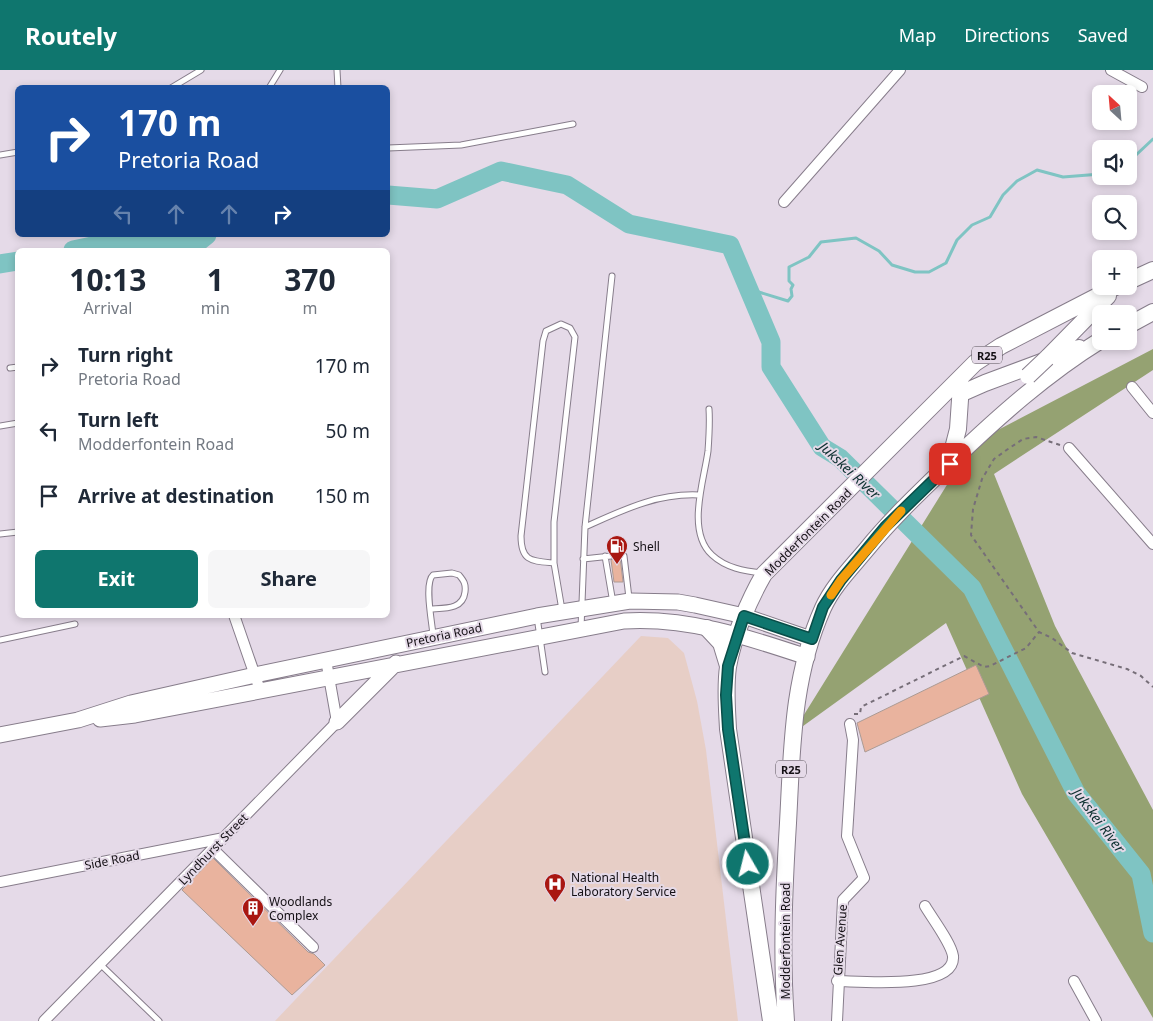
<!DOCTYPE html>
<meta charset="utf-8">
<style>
:root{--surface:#fff;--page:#f6f6f7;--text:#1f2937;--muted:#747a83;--accent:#0f766e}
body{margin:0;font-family:"Noto Sans",sans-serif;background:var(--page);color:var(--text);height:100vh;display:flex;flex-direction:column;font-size:19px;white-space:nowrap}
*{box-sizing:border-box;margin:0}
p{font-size:16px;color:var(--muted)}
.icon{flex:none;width:28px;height:28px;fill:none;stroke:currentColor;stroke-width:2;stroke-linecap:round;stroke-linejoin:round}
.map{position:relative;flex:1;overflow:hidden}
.side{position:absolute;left:15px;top:178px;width:375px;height:370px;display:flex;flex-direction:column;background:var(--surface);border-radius:8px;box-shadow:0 2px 8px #0003}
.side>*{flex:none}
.banner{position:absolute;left:15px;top:15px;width:375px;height:152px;border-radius:8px;box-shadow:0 2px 8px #0003;background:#1a4fa0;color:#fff;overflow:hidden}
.needle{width:32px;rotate:334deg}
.controls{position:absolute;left:1092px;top:15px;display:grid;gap:10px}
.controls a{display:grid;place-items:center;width:45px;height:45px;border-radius:8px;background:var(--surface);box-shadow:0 2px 8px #0003;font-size:25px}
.pin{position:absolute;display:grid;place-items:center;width:42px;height:42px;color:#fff;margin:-21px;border-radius:10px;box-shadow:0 2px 8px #0006}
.me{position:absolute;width:55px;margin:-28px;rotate:352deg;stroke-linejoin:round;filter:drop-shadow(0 0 4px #0008)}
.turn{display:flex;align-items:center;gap:18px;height:105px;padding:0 20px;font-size:22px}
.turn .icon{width:65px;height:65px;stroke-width:2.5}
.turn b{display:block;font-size:35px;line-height:42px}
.lanes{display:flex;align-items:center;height:48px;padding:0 20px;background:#0003;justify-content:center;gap:25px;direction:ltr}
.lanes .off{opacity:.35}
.eta{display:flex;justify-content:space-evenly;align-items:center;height:85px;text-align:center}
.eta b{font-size:30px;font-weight:700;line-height:35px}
.cta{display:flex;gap:10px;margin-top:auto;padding:10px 20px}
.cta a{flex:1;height:58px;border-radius:8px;background:var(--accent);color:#fff;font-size:20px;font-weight:700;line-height:58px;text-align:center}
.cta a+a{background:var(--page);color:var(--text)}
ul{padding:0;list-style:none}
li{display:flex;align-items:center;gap:15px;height:65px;padding:0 20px}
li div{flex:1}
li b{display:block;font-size:19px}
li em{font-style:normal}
header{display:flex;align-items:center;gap:30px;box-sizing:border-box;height:70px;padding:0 25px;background:var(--accent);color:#fff}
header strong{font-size:24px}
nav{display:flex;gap:28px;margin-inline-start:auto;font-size:18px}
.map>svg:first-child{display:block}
.medical{fill:#e7cec6}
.forest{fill:#95a272}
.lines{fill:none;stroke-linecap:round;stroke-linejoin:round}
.stream{stroke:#7fc4c3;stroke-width:3}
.river{stroke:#7fc4c3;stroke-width:19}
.building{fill:#e9b39e;stroke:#ac9b94}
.service-casing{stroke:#877d8b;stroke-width:7}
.minor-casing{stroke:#877d8b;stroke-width:12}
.secondary-casing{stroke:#877d8b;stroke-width:17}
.primary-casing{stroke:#877d8b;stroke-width:18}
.path{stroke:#766e78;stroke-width:2;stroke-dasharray:4 4;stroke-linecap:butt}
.service{stroke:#fff;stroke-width:5}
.minor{stroke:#fff;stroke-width:10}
.secondary{stroke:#fff;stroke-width:15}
.primary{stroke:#fff;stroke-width:16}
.primary-bridge-casing{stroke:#877d8b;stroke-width:18;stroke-linecap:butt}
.primary-bridge{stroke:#fff;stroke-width:16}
.route-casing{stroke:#0a4d48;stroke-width:12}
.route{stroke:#0f766e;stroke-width:9}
.slow{stroke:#f59e0b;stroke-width:9}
.labels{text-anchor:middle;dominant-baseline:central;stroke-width:4;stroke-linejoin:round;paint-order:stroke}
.shield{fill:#e5dae8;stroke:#534d54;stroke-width:1}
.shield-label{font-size:11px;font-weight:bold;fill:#141015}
.street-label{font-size:12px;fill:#141015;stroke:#e5dae8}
.poi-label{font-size:12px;fill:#141015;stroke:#e5dae8;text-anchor:start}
.water-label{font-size:14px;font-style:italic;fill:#0d3030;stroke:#e5dae8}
</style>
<header>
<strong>Routely</strong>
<nav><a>Map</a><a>Directions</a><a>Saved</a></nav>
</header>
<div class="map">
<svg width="1153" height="951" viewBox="0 0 1153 951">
<rect width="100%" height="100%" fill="#e5dae8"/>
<!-- medical -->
<path class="medical" d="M 641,566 L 668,568 L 684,583 L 697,631 L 706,680 L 738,951 L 275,951 Z"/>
<!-- forest -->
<path class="forest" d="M 1153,279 L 1153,300 L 994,404 L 1055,556 L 1153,740 L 1153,948 L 1022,724 L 946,553 L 792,664 L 973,373 Z"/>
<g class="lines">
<!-- stream -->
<path class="stream" d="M 1129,87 L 1136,85 L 1153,69
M 749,219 L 788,231 L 792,226 L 791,219 L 793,215 L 789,211 L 789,197 L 809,187 L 821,172 L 856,168 L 879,181 L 892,195 L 915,202 L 929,202 L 946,193 L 957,170 L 972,155 L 990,147 L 1003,125 L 1017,111 L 1028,105 L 1037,100 L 1063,107 L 1101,104"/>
<!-- river -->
<path class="river" d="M 388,125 L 437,129 L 501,101 L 567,115 L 629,154 L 730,175 L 771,272 L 771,297 L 822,377 L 840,388 L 972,518 L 1076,723 L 1141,804 L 1153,863
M 73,180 L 92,176 L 197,173 L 207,165
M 0,194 L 18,191"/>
</g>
<!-- building -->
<path class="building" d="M 624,477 L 624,482 L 620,487 L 623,512 L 614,512 L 611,490 L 615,486 L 610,478 Z
M 976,595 L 989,624 L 865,682 L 857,653 Z
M 213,788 L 308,882 L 314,884 L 325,895 L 292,925 L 182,820 Z"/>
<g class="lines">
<!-- service casing -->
<g class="service-casing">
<path id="service" d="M 337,0 L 338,18
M 171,18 L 201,0
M 269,18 L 280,0
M 388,78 L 461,75 L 573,54
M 0,85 L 18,82
M 10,298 L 18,297
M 709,339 C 710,353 709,367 708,381 C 704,411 686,461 712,485 C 726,498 744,501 762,503
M 0,356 L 18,353
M 585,457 C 623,440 657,423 699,425
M 0,464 L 18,462
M 605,486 L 613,533
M 624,486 L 629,528
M 583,489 L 611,486
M 554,493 C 532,491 521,492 521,466 L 543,271 L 546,261 L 561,254 L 570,258 L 575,267 L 554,452 L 554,493 L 562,540
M 430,539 C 444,538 463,540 465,522 C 466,514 464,511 459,505 L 452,503 L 433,505 C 424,513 432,552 433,565
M 537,547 L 545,602
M 581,558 L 585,457 L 612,206
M 0,570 L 75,554
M 100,894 L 159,951"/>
</g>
<!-- minor casing -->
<g class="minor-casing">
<path id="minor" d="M 1111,0 L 1142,17
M 784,132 L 900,0
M 1132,317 L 1153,343
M 1069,378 L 1153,474
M 234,545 L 260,620
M 213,779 L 313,877
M 0,812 L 224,768
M 837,911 C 858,911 956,921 953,886 C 951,873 932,848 925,836
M 1074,911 L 1096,951
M 44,951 L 337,652 L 326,590
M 837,951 L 843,830 L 864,808 L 847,766 L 853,670 L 850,654"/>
</g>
<!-- secondary casing -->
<g class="secondary-casing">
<path id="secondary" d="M 100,649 L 135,645 L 624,551 C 688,547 747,567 807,587
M 337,652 L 396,593
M 0,665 L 78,650 L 131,633 L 255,605 L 537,546 L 630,531 L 678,532 L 695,535 L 744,546 L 811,569"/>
</g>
<!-- primary casing -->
<g class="primary-casing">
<path id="primary" d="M 1129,211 L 1153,200
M 1129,255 L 1153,242
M 1048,287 L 1108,226
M 960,324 L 985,313 L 1079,278
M 949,394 L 958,359 L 961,315
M 707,558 L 721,573 L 728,596
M 771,951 L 728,659 C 727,638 725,617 728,597 C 733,567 749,530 764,504 L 975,293 L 1001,276 L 1117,216
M 786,951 C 781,885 784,819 788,753 C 792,679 792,607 823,538 C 833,516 851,498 866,480 C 892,448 921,421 951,392 C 998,347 1046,304 1101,270"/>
</g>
<!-- path -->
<path class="path" d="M 1060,375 L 1036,367 L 1023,369 L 1008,379 L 994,389 L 982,409 L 973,439 L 971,465 L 1039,562 L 1052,568 L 1072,583 L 1127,599 L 1141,606 L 1153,617
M 854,644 L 860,644 L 861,637 L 964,586 L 984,597 L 990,596 L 1026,578 L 1039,562"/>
<!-- service -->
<use href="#service" class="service"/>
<!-- minor -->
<use href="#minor" class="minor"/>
<!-- secondary -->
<use href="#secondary" class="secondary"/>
<!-- primary -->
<use href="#primary" class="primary"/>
<!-- primary-bridge casing -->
<g class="primary-bridge-casing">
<path id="primary-bridge" d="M 1028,306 L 1047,288"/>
</g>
<!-- primary-bridge -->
<use href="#primary-bridge" class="primary-bridge"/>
</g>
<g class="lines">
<!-- route casing -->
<g class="route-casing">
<path id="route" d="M 748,794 L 728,659 L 726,625 L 728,596 L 744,546 L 812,569 L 823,537 L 841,510 L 885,457 L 950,394"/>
</g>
<!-- route -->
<use href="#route" class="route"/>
<!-- slow -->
<path class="slow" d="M 831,525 L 841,510 L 901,441"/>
</g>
<!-- icons -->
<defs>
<g id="fuel-pin" transform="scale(1.125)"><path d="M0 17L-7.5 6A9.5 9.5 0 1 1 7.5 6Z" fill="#a91711" stroke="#e5dae8"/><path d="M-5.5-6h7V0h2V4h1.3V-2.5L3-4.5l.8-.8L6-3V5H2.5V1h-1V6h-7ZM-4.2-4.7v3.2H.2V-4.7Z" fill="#fff"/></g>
<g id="hospital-pin" transform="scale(1.125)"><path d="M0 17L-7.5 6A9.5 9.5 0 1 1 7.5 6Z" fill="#a91711" stroke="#e5dae8"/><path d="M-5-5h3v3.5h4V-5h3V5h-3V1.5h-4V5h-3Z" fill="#fff"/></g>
<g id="building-pin" transform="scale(1.125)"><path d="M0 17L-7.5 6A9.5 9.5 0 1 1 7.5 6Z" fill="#a91711" stroke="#e5dae8"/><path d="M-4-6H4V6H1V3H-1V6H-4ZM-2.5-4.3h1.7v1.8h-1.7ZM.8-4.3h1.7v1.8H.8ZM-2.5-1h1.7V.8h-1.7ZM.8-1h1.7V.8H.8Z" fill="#fff"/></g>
</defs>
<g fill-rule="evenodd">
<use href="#fuel-pin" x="617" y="476"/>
<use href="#hospital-pin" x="555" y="814"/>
<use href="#building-pin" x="253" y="838"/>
</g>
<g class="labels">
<!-- shield labels -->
<g class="shield">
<rect x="972" y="276.5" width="30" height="17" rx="4"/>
<rect x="776" y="690.5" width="30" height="17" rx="4"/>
</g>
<g class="shield-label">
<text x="987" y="285">R25</text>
<text x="791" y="699">R25</text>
</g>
<!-- street labels -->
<g class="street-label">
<text transform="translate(808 462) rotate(-45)">Modderfontein Road</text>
<text transform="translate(444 565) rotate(-12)">Pretoria Road</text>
<text transform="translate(213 779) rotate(-46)">Lyndhurst Street</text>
<text transform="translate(112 790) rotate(-11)">Side Road</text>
<text transform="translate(840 870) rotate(-86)">Glen Avenue</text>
<text transform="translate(785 871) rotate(-90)">Modderfontein Road</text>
</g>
<!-- poi labels -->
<g class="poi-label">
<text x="633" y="476">Shell</text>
<text x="571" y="807">National Health<tspan x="571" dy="14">Laboratory Service</tspan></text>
<text x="269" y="831">Woodlands<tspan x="269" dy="14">Complex</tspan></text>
</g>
<!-- water labels -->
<g class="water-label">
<text transform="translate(850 400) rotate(43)">Jukskei River</text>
<text transform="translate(1099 750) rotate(53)">Jukskei River</text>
</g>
</g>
</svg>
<div class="controls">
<a><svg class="needle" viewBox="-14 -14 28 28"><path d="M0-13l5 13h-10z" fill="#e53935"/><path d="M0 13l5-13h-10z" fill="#747a83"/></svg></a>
<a><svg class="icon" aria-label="sound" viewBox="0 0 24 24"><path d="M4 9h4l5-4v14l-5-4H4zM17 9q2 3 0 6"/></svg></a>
<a><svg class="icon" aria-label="search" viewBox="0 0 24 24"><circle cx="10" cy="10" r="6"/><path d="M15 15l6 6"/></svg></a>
<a>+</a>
<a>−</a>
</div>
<div class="pin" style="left:950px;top:394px;background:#d93025"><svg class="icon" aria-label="arrive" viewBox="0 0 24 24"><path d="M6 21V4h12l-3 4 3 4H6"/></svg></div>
<svg class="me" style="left:748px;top:794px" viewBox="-20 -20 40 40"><circle r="17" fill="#0f766e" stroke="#fff" stroke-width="3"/><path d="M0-11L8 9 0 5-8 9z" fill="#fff"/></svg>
<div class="banner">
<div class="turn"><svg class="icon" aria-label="right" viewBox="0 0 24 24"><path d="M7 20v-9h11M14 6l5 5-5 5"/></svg><div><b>170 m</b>Pretoria Road</div></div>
<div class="lanes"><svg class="icon off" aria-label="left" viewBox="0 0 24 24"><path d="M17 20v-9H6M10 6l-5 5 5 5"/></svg><svg class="icon off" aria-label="ahead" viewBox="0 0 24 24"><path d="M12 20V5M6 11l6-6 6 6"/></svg><svg class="icon off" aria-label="ahead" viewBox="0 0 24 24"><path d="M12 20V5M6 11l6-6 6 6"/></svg><svg class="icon" aria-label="right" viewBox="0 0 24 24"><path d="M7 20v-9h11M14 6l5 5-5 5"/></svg></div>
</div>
<section class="side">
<div class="eta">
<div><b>10:13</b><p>Arrival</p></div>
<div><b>1</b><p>min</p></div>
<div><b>370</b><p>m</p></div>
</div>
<ul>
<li><svg class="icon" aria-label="right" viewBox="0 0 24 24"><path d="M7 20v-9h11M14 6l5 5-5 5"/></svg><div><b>Turn right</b><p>Pretoria Road</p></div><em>170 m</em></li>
<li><svg class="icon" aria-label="left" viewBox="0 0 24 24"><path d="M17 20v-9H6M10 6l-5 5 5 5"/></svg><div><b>Turn left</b><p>Modderfontein Road</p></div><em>50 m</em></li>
<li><svg class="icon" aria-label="arrive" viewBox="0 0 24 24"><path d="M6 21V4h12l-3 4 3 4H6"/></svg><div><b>Arrive at destination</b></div><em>150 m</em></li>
</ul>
<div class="cta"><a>Exit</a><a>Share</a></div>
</section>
</div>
